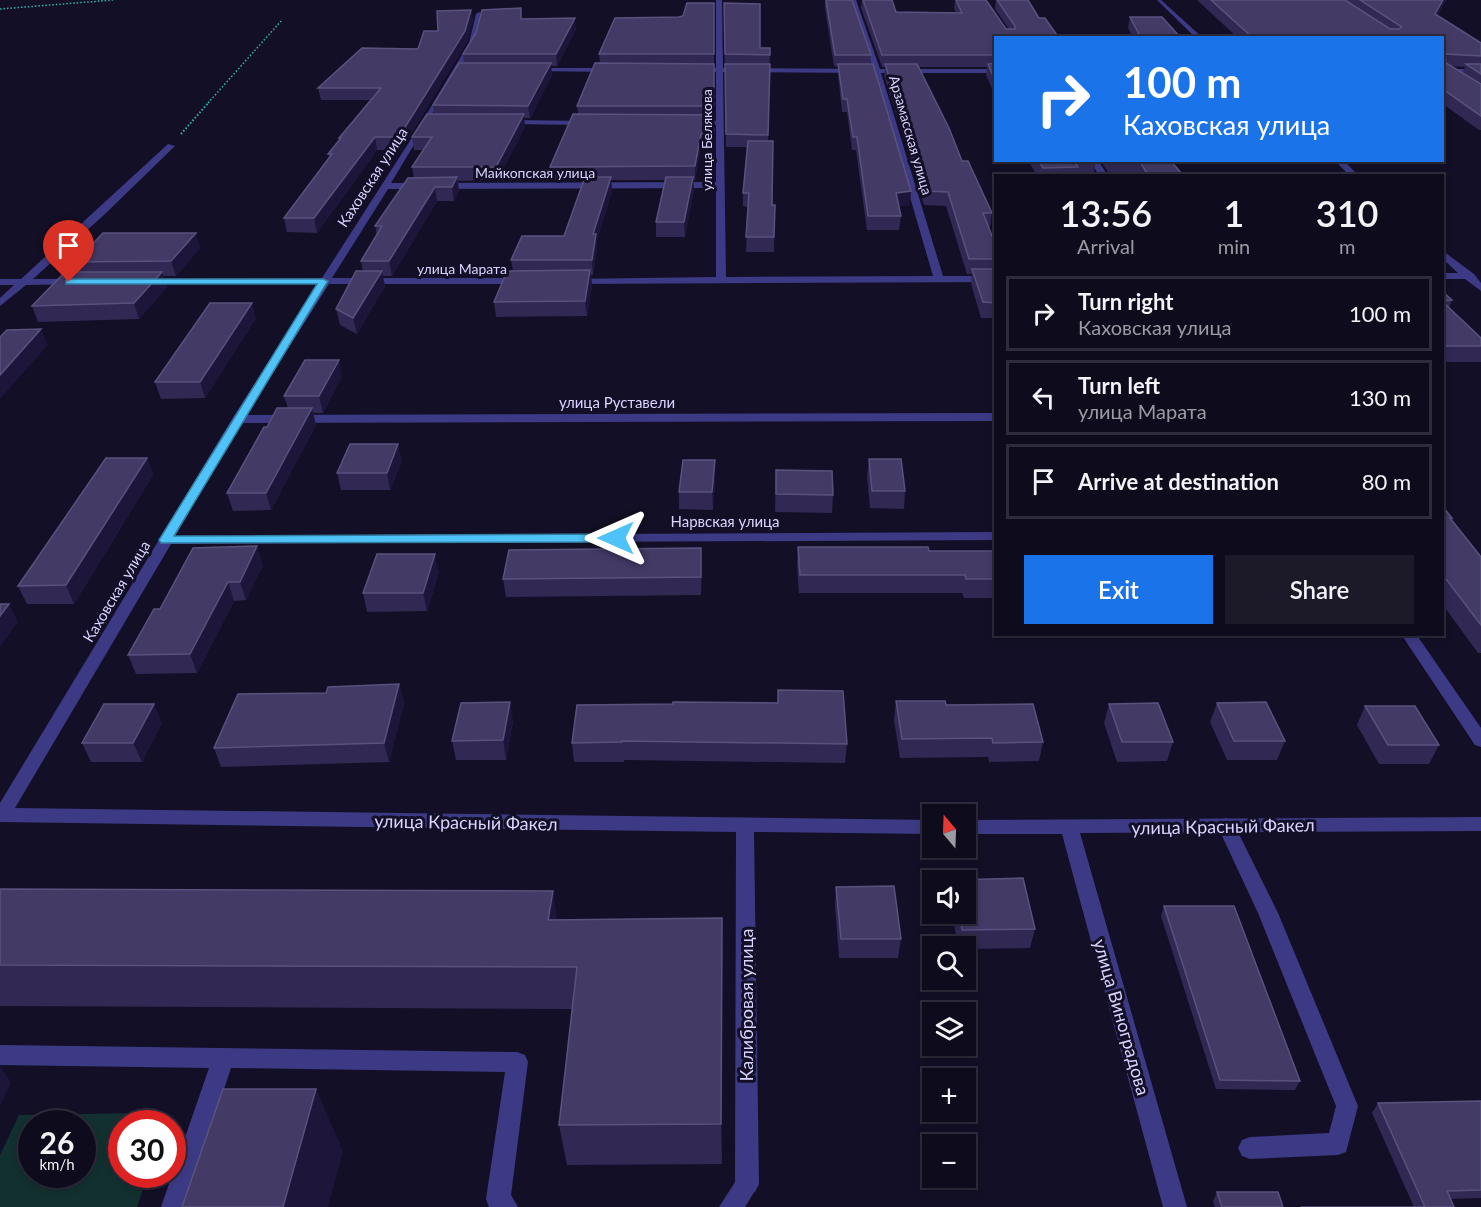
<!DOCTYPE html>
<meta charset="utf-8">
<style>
:root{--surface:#0e0b1c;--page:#1c1929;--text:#f1f3f6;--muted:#9b9ba3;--line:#2e2b3b;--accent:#1a73e8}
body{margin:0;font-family:Lato,sans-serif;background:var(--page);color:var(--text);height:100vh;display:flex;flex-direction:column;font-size:22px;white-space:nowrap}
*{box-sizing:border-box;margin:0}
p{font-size:20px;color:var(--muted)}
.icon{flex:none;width:33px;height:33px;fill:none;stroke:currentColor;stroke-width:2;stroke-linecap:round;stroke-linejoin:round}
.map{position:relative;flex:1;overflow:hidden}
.sheet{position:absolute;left:994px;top:174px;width:450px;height:462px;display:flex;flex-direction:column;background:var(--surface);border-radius:0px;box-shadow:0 3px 9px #0003,0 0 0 2px var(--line)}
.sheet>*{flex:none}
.banner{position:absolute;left:994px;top:36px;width:450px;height:126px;border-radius:0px;box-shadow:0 3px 9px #0003,0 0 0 2px var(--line);background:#1a73e8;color:#fff;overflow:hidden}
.needle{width:39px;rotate:341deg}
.fabs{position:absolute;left:922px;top:804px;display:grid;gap:12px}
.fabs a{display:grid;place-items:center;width:54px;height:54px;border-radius:0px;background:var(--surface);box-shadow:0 3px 9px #0003,0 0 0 2px var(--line);font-size:30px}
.speed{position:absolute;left:18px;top:1110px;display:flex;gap:12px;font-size:30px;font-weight:700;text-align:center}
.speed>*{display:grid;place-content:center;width:78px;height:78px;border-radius:50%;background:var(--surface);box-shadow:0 3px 9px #0003,0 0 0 2px var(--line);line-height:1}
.speed small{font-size:15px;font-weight:400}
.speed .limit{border:9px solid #d22;background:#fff;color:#111}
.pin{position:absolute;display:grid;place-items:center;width:51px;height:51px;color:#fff;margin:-62px -26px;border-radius:50% 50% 50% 0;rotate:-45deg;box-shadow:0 0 6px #0007}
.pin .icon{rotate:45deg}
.me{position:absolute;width:66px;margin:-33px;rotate:270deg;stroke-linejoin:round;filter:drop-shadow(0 0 4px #0008)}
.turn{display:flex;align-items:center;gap:21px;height:126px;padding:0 30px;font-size:27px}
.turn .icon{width:78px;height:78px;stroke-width:2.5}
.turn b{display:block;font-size:42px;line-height:51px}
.eta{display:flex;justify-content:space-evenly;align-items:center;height:102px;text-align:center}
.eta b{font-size:36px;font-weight:600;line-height:42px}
.action{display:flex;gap:12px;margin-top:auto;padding:12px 30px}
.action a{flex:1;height:69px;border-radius:0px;background:var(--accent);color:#fff;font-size:24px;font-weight:600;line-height:69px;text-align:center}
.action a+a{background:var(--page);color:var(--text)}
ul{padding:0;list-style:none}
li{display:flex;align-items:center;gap:18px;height:75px;margin:0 12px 9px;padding:0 18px;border:3px solid var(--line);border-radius:0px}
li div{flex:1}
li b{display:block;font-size:22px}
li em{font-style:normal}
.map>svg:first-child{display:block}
.green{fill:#12302f;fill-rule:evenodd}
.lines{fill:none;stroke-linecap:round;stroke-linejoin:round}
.path-far1{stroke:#2fb8b0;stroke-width:1.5;stroke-dasharray:1.5 2;stroke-linecap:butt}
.path{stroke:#2fb8b0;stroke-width:2;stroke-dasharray:1.5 2;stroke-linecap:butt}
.service{fill:#3d3a85;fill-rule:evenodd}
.minor{fill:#3d3a85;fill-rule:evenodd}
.wall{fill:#312854;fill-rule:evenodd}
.shaded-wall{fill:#1d163a}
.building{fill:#433a66;stroke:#5a527e;stroke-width:1.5}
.route{fill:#4fc3f7;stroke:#337fa1;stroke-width:1.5}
.labels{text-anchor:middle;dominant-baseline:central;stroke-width:6;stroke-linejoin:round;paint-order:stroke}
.far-street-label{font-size:14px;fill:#d9d4ff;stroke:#130f26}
.street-label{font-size:15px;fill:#d9d4ff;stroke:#130f26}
.near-street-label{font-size:18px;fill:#d9d4ff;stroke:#130f26}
</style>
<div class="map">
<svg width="1481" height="1207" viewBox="0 0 1481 1207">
<rect width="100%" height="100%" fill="#130f26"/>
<!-- green -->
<path class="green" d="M 144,1113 L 156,1123 L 122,1124 L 122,1174 L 148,1175 L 137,1207 L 0,1207 L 0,1155 L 19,1115 ZM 32,1124 L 82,1124 L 82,1174 L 32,1174 Z"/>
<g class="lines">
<!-- path-far1 -->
<path class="path-far1" d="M 0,9 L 113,0
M 208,103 L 282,20"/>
<!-- path -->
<path class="path" d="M 181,134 L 209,102"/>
<!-- service -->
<path class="service" d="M 1226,818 L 1232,820 L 1278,913 L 1358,1106 L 1346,1152 L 1338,1155 L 1250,1159 L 1242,1156 L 1238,1148 L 1242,1140 L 1250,1137 L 1329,1133 L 1336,1106 L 1258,913 L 1217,825 L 1220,820 Z
M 0,1045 L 517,1052 L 525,1055 L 528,1062 L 511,1195 L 518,1207 L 489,1207 L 486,1199 L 505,1072 L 231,1068 L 185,1207 L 161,1207 L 209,1068 L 0,1065 Z
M 747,1172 L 755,1176 L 759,1184 L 745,1207 L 719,1207 L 739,1176 Z"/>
<!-- minor -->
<path class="minor" d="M 716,0 L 722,0 L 723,68 L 873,69 L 850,0 L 856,0 L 880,69 L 996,69 L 996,73 L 881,73 L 943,276 L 996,276 L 996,282 L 573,284 L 569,283 L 569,279 L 716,277 L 716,188 L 388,189 L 332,278 L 522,278 L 527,281 L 522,284 L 329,284 L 246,415 L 996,413 L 996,421 L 242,423 L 175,536 L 996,532 L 996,540 L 171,544 L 15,808 L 933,820 L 933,834 L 754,832 L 759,1184 L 755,1192 L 747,1196 L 739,1192 L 735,1184 L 736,832 L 0,822 L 0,803 L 232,419 L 318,284 L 144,284 L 139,281 L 140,279 L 322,278 L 422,122 L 469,43 L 476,14 L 479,12 L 482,14 L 475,43 L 391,183 L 716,182 L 716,125 L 693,125 L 689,123 L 693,121 L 716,121 L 716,72 L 690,70 L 693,68 L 716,68 ZM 723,72 L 874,73 L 933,276 L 726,277 Z
M 1157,0 L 1161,0 L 1203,38 L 1196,38 Z
M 531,68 L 612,68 L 615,70 L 612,72 L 529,71 Z
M 1443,69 L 1481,69 L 1481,73 L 1443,73 Z
M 504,120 L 588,121 L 592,123 L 588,125 L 501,124 L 500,122 Z
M 168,144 L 175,146 L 105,214 L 33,279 L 75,279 L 80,282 L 79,284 L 26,285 L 0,306 L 0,298 L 14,285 L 0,285 L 0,279 L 21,279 Z
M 1090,160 L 1098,160 L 1108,176 L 1099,176 Z
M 1334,160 L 1343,160 L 1359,176 L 1350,176 Z
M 1443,251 L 1474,274 L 1481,283 L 1481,291 L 1465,279 L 1443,279 L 1443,273 L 1458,273 L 1443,259 Z
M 1401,634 L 1416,634 L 1481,728 L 1481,747 L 1475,745 Z
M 1481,817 L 1481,831 L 1080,833 L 1187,1207 L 1163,1207 L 1062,834 L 966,834 L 966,820 Z"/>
</g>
<!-- wall -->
<path class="wall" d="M 825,0 L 871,55 L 870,64 L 910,205 L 899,206 L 901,216 L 899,230 L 867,230 L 856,150 L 852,150 L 847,112 L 842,112 L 838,75 L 838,67 L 834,66 L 825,8 Z
M 862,0 L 892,0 L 896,12 L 956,13 L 954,8 L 955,0 L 956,0 L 1006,29 L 1009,29 L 995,9 L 996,0 L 1028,0 L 1039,18 L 996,38 L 996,98 L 986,75 L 987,67 L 919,67 L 962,161 L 992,213 L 990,227 L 989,227 L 996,246 L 996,318 L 981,318 L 971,284 L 972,274 L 967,274 L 946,206 L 924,205 L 884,75 L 885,67 L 882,67 L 861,8 Z
M 1197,0 L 1446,0 L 1437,16 L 1481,43 L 1481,130 L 1479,130 L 1443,104 L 1443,38 L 1238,38 ZM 1450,66 L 1465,67 L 1462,73 Z
M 714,3 L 714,147 L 701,147 L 695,180 L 693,180 L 694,190 L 685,237 L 656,237 L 656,222 L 665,180 L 611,180 L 612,191 L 597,240 L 597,249 L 593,275 L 591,275 L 592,285 L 587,316 L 496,317 L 494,302 L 513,271 L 511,260 L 564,236 L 584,180 L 552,180 L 550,167 L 578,114 L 577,106 L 600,63 L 599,54 L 679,17 Z
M 724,3 L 760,48 L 770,48 L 768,141 L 772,205 L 775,205 L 774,252 L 746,252 L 748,207 L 743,206 L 743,193 L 747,147 L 726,147 Z
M 471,10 L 473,20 L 467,42 L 401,150 L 377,150 L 317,233 L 287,232 L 284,218 L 329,157 L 328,154 L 339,140 L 339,138 L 371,100 L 321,100 L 318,88 L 418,49 L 438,31 Z
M 1130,17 L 1181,38 L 1133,38 L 1128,28 Z
M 522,19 L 576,29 L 557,66 L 551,66 L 552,75 L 530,118 L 524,118 L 525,127 L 497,180 L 458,181 L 459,191 L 454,201 L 437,201 L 392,276 L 383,276 L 385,286 L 357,334 L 340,325 L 336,309 L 363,271 L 361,261 L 377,235 L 375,226 L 414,178 L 412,167 L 424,150 L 414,150 L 412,137 L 434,114 L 433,105 L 464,63 L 463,54 Z
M 1028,160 L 1096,160 L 1094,172 L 1077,172 L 1077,176 L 1037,176 Z
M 1100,160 L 1170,160 L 1183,175 L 1137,176 L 1135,172 L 1108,172 Z
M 200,248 L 176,276 L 163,276 L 167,287 L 139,319 L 38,322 L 32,306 L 79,272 L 75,262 Z
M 1443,292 L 1452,300 L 1449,308 L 1481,338 L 1481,362 L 1443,362 Z
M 256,318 L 205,398 L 161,399 L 155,382 Z
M 342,376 L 323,413 L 313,413 L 316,425 L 271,510 L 233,511 L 227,493 L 267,427 L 288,408 L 284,396 Z
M 147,458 L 153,475 L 74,604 L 27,604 L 18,586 Z
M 869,459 L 905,491 L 904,509 L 870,508 L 867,476 Z
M 715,460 L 715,478 L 713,510 L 679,509 L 679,492 Z
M 402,461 L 390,490 L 341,490 L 337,473 Z
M 776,470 L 833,495 L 832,513 L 775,512 Z
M 1443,507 L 1452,518 L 1451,520 L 1481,557 L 1481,653 L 1478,653 L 1443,605 Z
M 798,547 L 929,551 L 996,551 L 996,598 L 964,598 L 962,593 L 799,593 L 797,565 Z
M 263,565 L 246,600 L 234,601 L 197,673 L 136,674 L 128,655 L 160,609 Z
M 702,567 L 701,595 L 506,597 L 503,579 Z
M 439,572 L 427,611 L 367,612 L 363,593 Z
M 399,684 L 404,703 L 389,762 L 221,767 L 214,748 L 326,693 Z
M 896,701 L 946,705 L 1043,742 L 1039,761 L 989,762 L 988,757 L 900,758 L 894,720 Z
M 1217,703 L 1285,741 L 1277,760 L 1227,760 L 1210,722 Z
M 1109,704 L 1173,742 L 1167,761 L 1117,762 L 1104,723 Z
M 577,705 L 847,744 L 845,763 L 624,760 L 624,762 L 574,762 L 572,743 Z
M 1365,706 L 1439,745 L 1429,764 L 1379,764 L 1357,725 Z
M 513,721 L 506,760 L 456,760 L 452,741 Z
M 162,723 L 142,762 L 91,762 L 82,743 Z
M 836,887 L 901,939 L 898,958 L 839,958 L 835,906 Z
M 0,889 L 557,920 L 722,918 L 722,1164 L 567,1165 L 559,1125 L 572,1009 L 0,1006 Z
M 1164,906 L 1300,1081 L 1295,1090 L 1216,1089 L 1161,916 Z
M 952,914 L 966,914 L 1035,929 L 1030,948 L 966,949 L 966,946 L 958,946 Z
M 1481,1101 L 1481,1198 L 1451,1199 L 1454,1207 L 1414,1207 L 1372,1113 L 1378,1103 Z
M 1217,1192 L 1283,1207 L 1215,1207 L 1213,1201 Z"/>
<!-- shaded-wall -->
<path class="shaded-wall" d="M 1443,0 L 1446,0 L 1431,25 L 1435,14 Z
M 471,10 L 473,20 L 467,42 L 401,150 L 399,137 Z
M 575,18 L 576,29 L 557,66 L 556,54 Z
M 551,63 L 552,75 L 530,118 L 528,106 Z
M 524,114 L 525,127 L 497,180 L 496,167 Z
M 701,134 L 701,147 L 695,180 L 695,166 Z
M 375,137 L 377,150 L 317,233 L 314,218 Z
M 457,177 L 459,191 L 454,201 L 452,187 Z
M 611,177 L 612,191 L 597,240 L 597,249 L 593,275 L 592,260 L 593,234 Z
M 693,177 L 694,190 L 685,237 L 684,222 Z
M 435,187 L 437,201 L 392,276 L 389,261 Z
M 911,191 L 910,205 L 895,207 L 896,193 Z
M 196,233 L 200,248 L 176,276 L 171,261 Z
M 590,270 L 592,285 L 587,316 L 585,301 Z
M 382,271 L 385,286 L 357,334 L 353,318 Z
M 162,272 L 167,287 L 139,319 L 134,303 Z
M 252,303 L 256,318 L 205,398 L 200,382 Z
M 41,329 L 48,345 L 0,399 L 0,375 Z
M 339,360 L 342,376 L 323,413 L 319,396 Z
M 312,408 L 316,425 L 271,510 L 266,493 Z
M 398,444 L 402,461 L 390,490 L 387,473 Z
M 147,458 L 153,475 L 74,604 L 66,585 Z
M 715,460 L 715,478 L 713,510 L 712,492 Z
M 257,546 L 263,565 L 246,600 L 240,582 Z
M 701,548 L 702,567 L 701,595 Z
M 435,554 L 439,572 L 427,611 L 423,593 Z
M 228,582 L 234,601 L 197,673 L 190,654 Z
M 9,604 L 18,622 L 0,647 L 0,616 Z
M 399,684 L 404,703 L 389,762 L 384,743 Z
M 510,702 L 513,721 L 506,760 L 503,740 Z
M 154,704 L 162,723 L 142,762 L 133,743 Z
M 553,891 L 559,933 L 548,920 Z
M 722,918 L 723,960 L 722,1164 L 721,1124 Z
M 0,1066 L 11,1082 L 0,1106 Z
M 316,1089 L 343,1151 L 328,1207 L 283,1207 Z"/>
<!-- building -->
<path class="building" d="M 826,0 L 852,0 L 871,55 L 835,55 Z
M 863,0 L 892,0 L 896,12 L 962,13 L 956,0 L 986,0 L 1006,29 L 1015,29 L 1015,26 L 997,0 L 1028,0 L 1039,18 L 1045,18 L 1059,38 L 996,38 L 996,55 L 882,55 Z
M 1211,0 L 1345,0 L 1390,29 L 1399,29 L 1402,27 L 1360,0 L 1443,0 L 1435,14 L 1481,43 L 1481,56 L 1445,54 L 1446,63 L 1481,84 L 1481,116 L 1443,89 L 1443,38 L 1253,38 Z
M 687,3 L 714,3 L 714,54 L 599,54 L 615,18 L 679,17 L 683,16 Z
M 724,3 L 760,4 L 760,48 L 770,48 L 770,55 L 725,54 Z
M 521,8 L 521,19 L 575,18 L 556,54 L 463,54 L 476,33 L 482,10 Z
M 471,10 L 465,31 L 399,137 L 375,137 L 314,218 L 284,218 L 332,154 L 328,154 L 341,138 L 339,138 L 381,88 L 318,88 L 362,48 L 418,49 L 424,31 L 438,31 L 437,11 Z
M 1130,17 L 1162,17 L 1181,38 L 1141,38 Z
M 459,63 L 551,63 L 528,106 L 433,105 Z
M 595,63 L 714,64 L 714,106 L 577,106 Z
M 996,63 L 996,83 L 988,64 Z
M 725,64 L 770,64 L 768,135 L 726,134 Z
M 838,64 L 873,64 L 911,191 L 896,193 L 901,216 L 868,216 L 857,137 L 853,137 L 847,99 L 843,99 Z
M 885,64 L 917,64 L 949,128 L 962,161 L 968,161 L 992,213 L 983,213 L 996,246 L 996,259 L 969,259 L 948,192 L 925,191 Z
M 1466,64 L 1481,64 L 1481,74 Z
M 427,114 L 524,114 L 496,167 L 412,167 L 432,137 L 412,137 Z
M 573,114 L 714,115 L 714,134 L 701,134 L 695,166 L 550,167 Z
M 748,141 L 773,141 L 772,205 L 775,205 L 774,237 L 746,237 L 749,193 L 743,193 Z
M 1038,160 L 1074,160 L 1078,167 L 1043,168 Z
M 1139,160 L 1170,160 L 1183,175 L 1148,175 Z
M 457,177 L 452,187 L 435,187 L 389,261 L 361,261 L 382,226 L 375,226 L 408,178 Z
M 585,177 L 611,177 L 593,234 L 596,234 L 592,260 L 511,260 L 522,236 L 564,236 Z
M 666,177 L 693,177 L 684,222 L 656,222 Z
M 103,233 L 196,233 L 171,261 L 75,262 Z
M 972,269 L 996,269 L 996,303 L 983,302 Z
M 590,270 L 585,301 L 494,302 L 507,271 Z
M 356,271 L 382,271 L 353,318 L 336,309 Z
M 65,272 L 162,272 L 134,303 L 32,306 Z
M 1443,292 L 1452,300 L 1443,301 Z
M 1443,302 L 1481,338 L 1481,346 L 1443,346 Z
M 210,303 L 252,303 L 200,382 L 155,382 Z
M 41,329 L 0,375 L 0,337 L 7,330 Z
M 305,360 L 339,360 L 319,396 L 284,396 Z
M 277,408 L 312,408 L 266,493 L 227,493 L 264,427 L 267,427 Z
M 350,444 L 398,444 L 387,473 L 337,473 Z
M 106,458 L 147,458 L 66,585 L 18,586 Z
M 869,459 L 901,459 L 905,491 L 872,491 Z
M 683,460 L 715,460 L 712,492 L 679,492 Z
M 776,470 L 832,471 L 833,495 L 776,494 Z
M 1443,507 L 1452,518 L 1450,518 L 1481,557 L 1481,625 L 1443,575 Z
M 257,546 L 240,582 L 228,582 L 190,654 L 128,655 L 154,609 L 160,609 L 193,548 Z
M 798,547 L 928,547 L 929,551 L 996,551 L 996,579 L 966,579 L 965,575 L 800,575 Z
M 701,548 L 701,577 L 503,579 L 509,550 Z
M 377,554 L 435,554 L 423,593 L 363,593 Z
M 0,604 L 9,604 L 0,616 Z
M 399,684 L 384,743 L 214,748 L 238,694 L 326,693 L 328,687 Z
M 778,690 L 843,691 L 847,744 L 622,741 L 622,742 L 572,743 L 577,705 L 673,704 L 673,702 L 778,703 Z
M 896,701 L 945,701 L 946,705 L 1033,704 L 1043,742 L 993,743 L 992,738 L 902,739 Z
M 510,702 L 503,740 L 452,741 L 461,703 Z
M 1266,702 L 1285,741 L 1234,741 L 1217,703 Z
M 1158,703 L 1173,742 L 1122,742 L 1109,704 Z
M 104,704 L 154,704 L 133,743 L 82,743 Z
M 1365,706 L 1415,706 L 1439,745 L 1388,745 Z
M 1023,878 L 1035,929 L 962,930 L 959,914 L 966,914 L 966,880 L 952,880 Z
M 894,886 L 901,939 L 841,939 L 836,887 Z
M 0,889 L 553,891 L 548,920 L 722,918 L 721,1124 L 559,1125 L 577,967 L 0,965 Z
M 1164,906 L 1234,906 L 1300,1081 L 1220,1080 Z
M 223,1089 L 316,1089 L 283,1207 L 182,1207 Z
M 1481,1101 L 1481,1190 L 1447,1191 L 1454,1207 L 1301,1207 L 1425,1207 L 1378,1103 Z
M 1217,1192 L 1278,1192 L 1283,1207 L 1222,1207 Z"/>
<!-- route -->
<path class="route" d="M 69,279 L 323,279 L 328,281 L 174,536 L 616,534 L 623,538 L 616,542 L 161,543 L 159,540 L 317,284 L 66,284 L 66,280 Z"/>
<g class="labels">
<!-- far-street labels -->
<g class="far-street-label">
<text transform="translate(911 135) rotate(74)">Арзамасская улица</text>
<text transform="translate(706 140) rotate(-90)">улица Белякова</text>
<text x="535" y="172">Майкопская улица</text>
<text x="462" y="268">улица Марата</text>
</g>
<!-- street labels -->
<g class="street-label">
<text transform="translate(372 177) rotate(-57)">Каховская улица</text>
<text x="617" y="402">улица Руставели</text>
<text x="725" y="521">Нарвская улица</text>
<text transform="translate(116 591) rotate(-59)">Каховская улица</text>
</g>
<!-- near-street labels -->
<g class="near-street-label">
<text transform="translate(466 822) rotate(1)">улица Красный Факел</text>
<text transform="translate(1223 826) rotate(-1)">улица Красный Факел</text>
<text transform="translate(746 1005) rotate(-90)">Калибровая улица</text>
<text transform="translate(1122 1017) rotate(74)">улица Виноградова</text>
</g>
</g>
</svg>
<div class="fabs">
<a><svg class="needle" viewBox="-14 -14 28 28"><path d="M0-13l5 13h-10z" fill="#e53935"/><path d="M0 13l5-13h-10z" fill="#9b9ba3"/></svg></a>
<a><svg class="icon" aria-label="sound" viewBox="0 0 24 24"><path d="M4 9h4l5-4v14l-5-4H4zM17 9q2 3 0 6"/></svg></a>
<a><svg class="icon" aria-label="search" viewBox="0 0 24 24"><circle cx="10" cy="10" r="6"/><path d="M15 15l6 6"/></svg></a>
<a><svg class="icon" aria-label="layers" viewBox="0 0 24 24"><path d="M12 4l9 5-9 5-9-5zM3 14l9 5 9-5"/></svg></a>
<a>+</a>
<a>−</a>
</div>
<div class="speed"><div>26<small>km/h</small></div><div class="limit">30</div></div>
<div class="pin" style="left:69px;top:282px;background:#d93025"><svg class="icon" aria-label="arrive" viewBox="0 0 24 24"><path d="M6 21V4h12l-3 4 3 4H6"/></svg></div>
<svg class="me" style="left:616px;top:538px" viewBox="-20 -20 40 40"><path d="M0-17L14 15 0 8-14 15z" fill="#4fc3f7" stroke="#fff" stroke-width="4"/></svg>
<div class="banner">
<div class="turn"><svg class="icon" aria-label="right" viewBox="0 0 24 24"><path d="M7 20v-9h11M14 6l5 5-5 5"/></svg><div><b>100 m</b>Каховская улица</div></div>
</div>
<section class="sheet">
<div class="eta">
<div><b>13:56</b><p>Arrival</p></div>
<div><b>1</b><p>min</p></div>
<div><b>310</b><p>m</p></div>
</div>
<ul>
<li><svg class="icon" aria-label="right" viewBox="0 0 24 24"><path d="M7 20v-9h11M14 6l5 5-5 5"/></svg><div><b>Turn right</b><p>Каховская улица</p></div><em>100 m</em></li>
<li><svg class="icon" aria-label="left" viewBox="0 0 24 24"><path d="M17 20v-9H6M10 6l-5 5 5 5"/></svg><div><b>Turn left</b><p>улица Марата</p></div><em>130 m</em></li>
<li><svg class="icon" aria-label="arrive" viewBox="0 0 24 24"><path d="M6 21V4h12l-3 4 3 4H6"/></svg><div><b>Arrive at destination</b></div><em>80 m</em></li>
</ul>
<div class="action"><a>Exit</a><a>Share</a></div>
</section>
</div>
